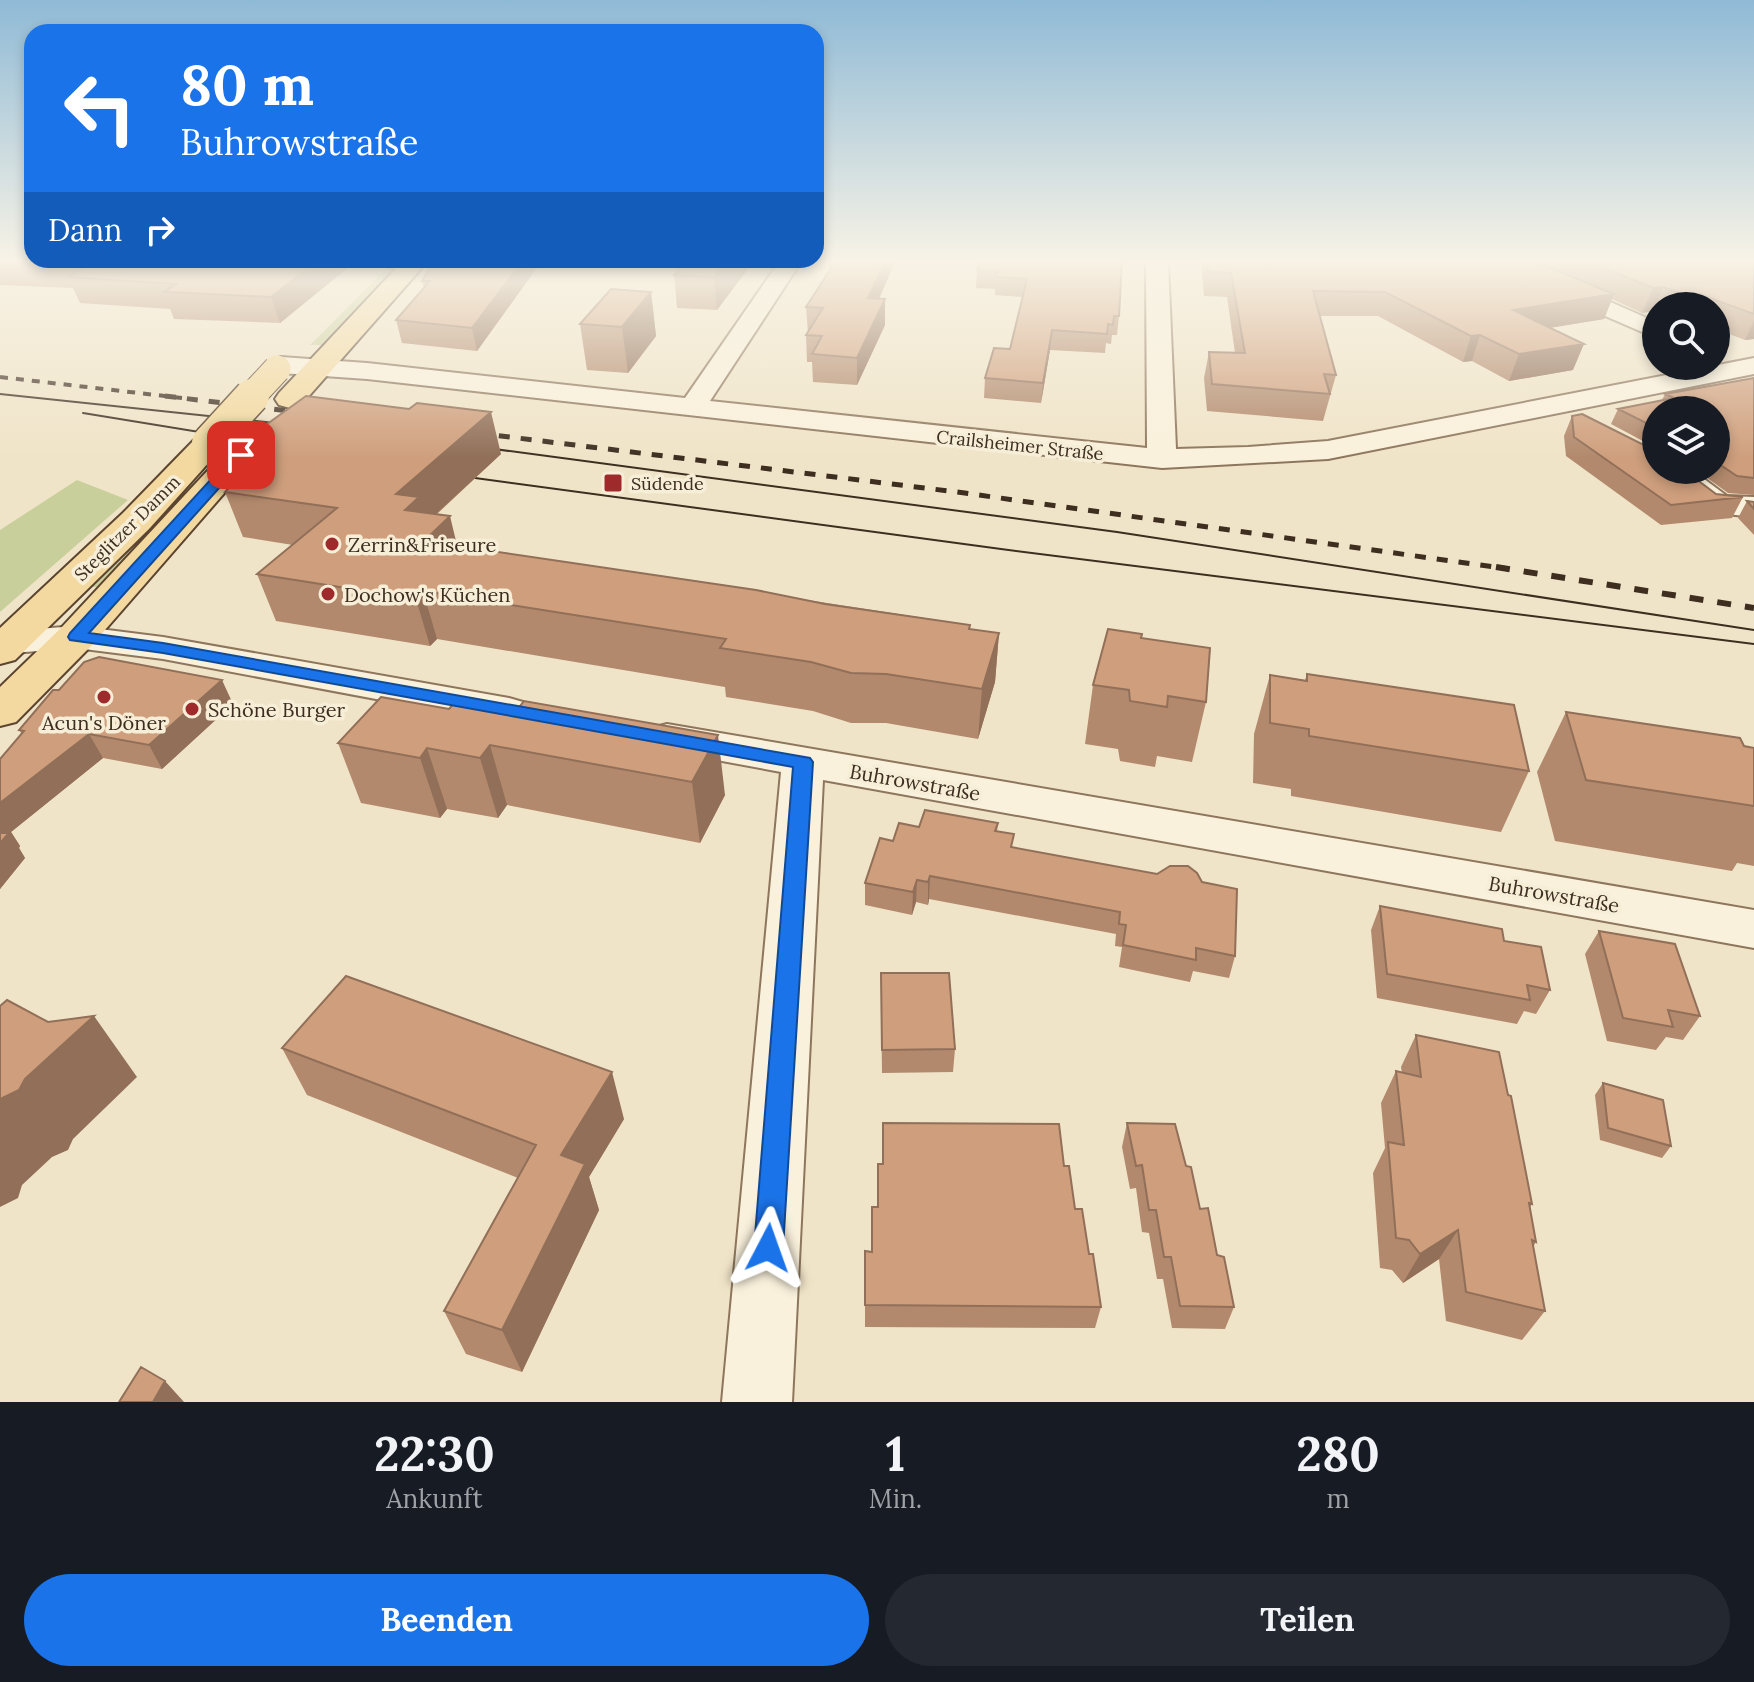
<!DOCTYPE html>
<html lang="de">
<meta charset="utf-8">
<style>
:root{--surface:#171b24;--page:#242831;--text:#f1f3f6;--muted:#9ea1a6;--accent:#1a73e8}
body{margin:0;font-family:Lora,serif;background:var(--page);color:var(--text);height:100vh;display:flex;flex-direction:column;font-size:30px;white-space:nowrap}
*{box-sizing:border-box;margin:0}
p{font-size:26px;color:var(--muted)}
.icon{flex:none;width:44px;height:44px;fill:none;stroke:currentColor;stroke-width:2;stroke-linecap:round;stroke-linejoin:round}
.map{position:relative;height:1402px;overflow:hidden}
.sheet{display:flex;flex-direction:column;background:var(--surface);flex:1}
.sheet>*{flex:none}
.banner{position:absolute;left:24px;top:24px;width:800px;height:244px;border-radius:24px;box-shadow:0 4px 12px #0003;background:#1a73e8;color:#fff;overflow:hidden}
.controls{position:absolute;left:1642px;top:292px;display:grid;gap:16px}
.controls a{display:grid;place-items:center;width:88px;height:88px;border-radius:50%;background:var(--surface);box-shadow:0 4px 12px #0003;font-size:40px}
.pin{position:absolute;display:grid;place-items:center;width:68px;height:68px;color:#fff;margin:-34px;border-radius:16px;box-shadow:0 4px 12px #0006}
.me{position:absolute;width:88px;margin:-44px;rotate:4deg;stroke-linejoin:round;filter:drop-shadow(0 0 6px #0008)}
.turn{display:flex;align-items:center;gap:28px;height:168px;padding:0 24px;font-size:36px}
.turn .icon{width:104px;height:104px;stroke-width:2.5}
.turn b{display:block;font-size:56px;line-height:68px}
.then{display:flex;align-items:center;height:76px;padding:0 24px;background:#0003;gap:16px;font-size:30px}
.eta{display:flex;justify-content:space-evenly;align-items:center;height:136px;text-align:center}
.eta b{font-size:48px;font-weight:700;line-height:56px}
.action{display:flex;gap:16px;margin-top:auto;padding:16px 24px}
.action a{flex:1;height:92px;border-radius:48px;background:var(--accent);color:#fff;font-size:32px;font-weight:700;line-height:92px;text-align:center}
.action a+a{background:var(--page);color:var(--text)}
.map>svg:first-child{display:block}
.green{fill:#c9cf9b}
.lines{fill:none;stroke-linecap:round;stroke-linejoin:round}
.minor-casing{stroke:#8d765c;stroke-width:4}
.major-casing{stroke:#5b4430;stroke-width:4}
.minor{fill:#faf1dc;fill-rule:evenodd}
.major{fill:#f3d9a0;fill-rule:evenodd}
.tram{stroke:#3d2e20;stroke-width:2}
.rail-far2{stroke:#3d2e20;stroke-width:4;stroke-dasharray:8 8;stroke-linecap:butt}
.rail-far1{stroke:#3d2e20;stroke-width:5;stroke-dasharray:11 11;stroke-linecap:butt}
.rail{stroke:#3d2e20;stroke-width:6;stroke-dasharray:14 14;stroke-linecap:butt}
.major-bridge-far1-casing{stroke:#5b4430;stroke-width:29;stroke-linecap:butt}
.major-bridge-casing{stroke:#5b4430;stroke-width:37;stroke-linecap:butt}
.major-bridge-far1{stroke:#f3d9a0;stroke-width:27}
.major-bridge{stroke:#f3d9a0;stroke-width:34}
.wall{fill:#b2896c}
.shaded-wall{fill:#916f58}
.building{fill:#cf9f7d;stroke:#916f58;stroke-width:2}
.route{fill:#1a73e8;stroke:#114b97;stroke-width:2}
.poi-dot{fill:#9e2a2b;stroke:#f7eed8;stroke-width:3}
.labels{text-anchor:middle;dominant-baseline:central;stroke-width:7;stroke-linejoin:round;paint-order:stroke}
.far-street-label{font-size:18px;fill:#3d2e20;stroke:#f7eed8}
.far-poi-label{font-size:18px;fill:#3d2e20;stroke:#f7eed8;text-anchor:start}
.poi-label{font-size:20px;fill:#3d2e20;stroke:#f7eed8;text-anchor:start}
.street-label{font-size:20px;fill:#3d2e20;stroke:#f7eed8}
</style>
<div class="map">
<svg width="1754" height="1402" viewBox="0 0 1754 1402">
<rect width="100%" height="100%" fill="#f0e4c8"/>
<!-- green -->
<path class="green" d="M 399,266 L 326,345 L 310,345 L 387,268 Z
M 193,479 L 199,483 L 107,587 L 89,587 Z
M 77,480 L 128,500 L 0,612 L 0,530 Z"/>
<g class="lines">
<!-- minor casing -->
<g class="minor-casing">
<path id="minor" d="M 380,262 L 426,262 C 416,272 390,272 380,262 Z
M 779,262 L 801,262 L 710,401 L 1147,448 L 1146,262 L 1168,262 L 1176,449 L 1248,447 L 1328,441 L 1754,358 L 1754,374 L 1328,459 L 1162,468 L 367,379 L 281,373 L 272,370 L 268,365 L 272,360 L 281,357 L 367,363 L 685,398 Z
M 1489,262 L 1519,262 L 1656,322 L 1656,338 L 1492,267 Z
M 1656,468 L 1692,470 L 1727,496 L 1754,497 L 1754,517 L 1708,512 L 1659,476 Z
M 76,626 L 163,637 L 509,698 L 523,702 L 529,711 L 523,720 L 509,724 L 163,659 L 76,648 L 0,654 L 0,632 Z
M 667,724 L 1754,910 L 1754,948 L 823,780 L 792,1402 L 722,1402 L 781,772 L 652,748 L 646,738 L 652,728 Z"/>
</g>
<!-- major casing -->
<g class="major-casing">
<path id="major" d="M 402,262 L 427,262 L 301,405 L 290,408 L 279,405 L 275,399 L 279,393 Z
M 209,433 L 220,436 L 225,443 L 220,450 L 149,529 L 15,660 L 0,664 L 0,628 L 123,513 L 198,436 Z
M 249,435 L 260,438 L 265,445 L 260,452 L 91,646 L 16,722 L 0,726 L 0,687 L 61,628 L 238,438 Z"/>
</g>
<!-- minor -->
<use href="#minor" class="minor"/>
<!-- major -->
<use href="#major" class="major"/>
<!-- tram -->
<path class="tram" d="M 0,394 L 293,425
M 83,413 L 273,444
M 479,447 L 1117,532 L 1754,630
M 453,475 L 1001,549 L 1754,644"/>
<!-- rail-far2 -->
<path class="rail-far2" d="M 0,377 L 182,398"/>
<!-- rail-far1 -->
<path class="rail-far1" d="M 165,396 L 306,413
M 477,433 L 957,492 L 1509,569"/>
<!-- rail -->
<path class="rail" d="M 1496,567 L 1754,608"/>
<!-- major-bridge-far1 casing -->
<g class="major-bridge-far1-casing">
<path id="major-bridge-far1" d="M 250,398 L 277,369"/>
</g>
<!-- major-bridge casing -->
<g class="major-bridge-casing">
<path id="major-bridge" d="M 209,443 L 252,396"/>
</g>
<!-- major-bridge-far1 -->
<use href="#major-bridge-far1" class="major-bridge-far1"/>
<!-- major-bridge -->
<use href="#major-bridge" class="major-bridge"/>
</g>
<!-- wall -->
<path class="wall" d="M 0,262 L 355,262 L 280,323 L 174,319 L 170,309 L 80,303 L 73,288 L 0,285 Z
M 436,262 L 541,262 L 477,351 L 402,343 L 396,320 L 424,288 L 422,281 Z
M 685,262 L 753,262 L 717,310 L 677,308 L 674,275 Z
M 829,262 L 895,262 L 879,299 L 885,325 L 857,385 L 813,382 L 812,362 L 807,362 L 806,335 L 808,333 L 806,307 L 829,271 Z
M 1122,262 L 1119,316 L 1117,335 L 1112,335 L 1111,344 L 1106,343 L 1105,353 L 1050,350 L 1041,403 L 984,398 L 985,378 L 1010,349 L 1022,297 L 995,295 L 995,289 L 976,288 L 977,270 Z
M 1201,262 L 1754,262 L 1754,339 L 1745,340 L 1716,329 L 1716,306 L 1656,306 L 1656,312 L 1653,311 L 1642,313 L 1612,299 L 1604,319 L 1550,328 L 1573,370 L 1509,381 L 1472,361 L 1463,362 L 1378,316 L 1320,316 L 1336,375 L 1323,421 L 1207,411 L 1204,378 L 1209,352 L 1235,353 L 1227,297 L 1204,296 Z
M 651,292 L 656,336 L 628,373 L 587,370 L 580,324 Z
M 1754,378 L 1754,495 L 1728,493 L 1696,470 L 1716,470 L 1716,410 L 1656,410 L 1656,448 L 1611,424 L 1618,409 L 1662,400 L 1665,394 Z
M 1572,416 L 1716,494 L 1743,497 L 1732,518 L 1661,525 L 1566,456 L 1564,436 Z
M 249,437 L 501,454 L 436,515 L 457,546 L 970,625 L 970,629 L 999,633 L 995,682 L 978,739 L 886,723 L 851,723 L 813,711 L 726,697 L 725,687 L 437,639 L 430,646 L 276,621 L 257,574 L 293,545 L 243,537 L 225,492 L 257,457 Z
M 1747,501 L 1754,502 L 1754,535 L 1738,518 Z
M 1141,638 L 1206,702 L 1192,762 L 1157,756 L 1155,767 L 1120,761 L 1118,749 L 1085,744 L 1093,685 Z
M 1307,674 L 1529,771 L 1501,832 L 1291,796 L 1291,789 L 1253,783 L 1254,734 L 1270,675 L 1305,680 Z
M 233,704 L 162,769 L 103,758 L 11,832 L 20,846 L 19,848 L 25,858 L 0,889 L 0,759 L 22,734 L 19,730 Z
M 449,709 L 516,711 L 725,795 L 700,843 L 507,805 L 498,818 L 447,809 L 440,818 L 361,803 L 338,743 Z
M 1566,712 L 1754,748 L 1754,866 L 1737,863 L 1732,871 L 1555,841 L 1537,772 Z
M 998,823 L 997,832 L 1012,847 L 1235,956 L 1229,978 L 1193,971 L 1190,982 L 1119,967 L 1122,947 L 1115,946 L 1116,934 L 929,899 L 928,905 L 916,902 L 912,915 L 865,905 L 865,883 L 893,841 L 919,827 Z
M 1380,906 L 1504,941 L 1550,990 L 1536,1014 L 1524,1011 L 1517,1024 L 1377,998 L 1371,930 Z
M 1599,931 L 1700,1016 L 1683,1040 L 1666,1037 L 1656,1050 L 1607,1041 L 1585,954 Z
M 881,997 L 955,1049 L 953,1072 L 882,1073 Z
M 1416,1035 L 1508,1095 L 1532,1204 L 1530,1207 L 1536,1242 L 1533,1247 L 1545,1311 L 1522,1340 L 1446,1321 L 1439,1259 L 1403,1283 L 1392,1270 L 1380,1268 L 1373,1173 L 1385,1148 L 1381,1103 L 1396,1071 L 1402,1073 L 1401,1067 Z
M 282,1048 L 624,1119 L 589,1177 L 599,1210 L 522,1372 L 466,1354 L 444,1311 L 518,1178 L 307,1095 Z
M 1603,1083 L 1671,1146 L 1662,1158 L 1600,1140 L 1595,1095 Z
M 1127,1123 L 1186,1166 L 1234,1307 L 1225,1329 L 1172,1328 L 1163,1279 L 1157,1279 L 1149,1233 L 1142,1232 L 1136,1188 L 1130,1189 L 1122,1147 Z
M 1064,1166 L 1075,1209 L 1089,1254 L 1101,1307 L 1095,1328 L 865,1327 L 865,1251 L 872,1252 Z"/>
<!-- shaded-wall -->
<path class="shaded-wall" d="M 316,262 L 355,262 L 280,323 L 271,297 Z
M 522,262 L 541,262 L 477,351 L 472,328 Z
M 726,262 L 753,262 L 717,310 L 714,277 Z
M 885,262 L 895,262 L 868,323 L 868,298 Z
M 1663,287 L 1653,311 L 1642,313 L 1653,288 Z
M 651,292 L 656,336 L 628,373 L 622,327 Z
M 1614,294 L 1604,319 L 1504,335 L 1513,310 Z
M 1699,294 L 1694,306 L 1682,306 L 1687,296 Z
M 885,299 L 885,325 L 857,385 L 857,358 Z
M 1754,321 L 1754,339 L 1745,340 Z
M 1052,330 L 1050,350 L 1041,403 L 1043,383 Z
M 1480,335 L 1472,361 L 1463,362 L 1471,336 Z
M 1584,344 L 1573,370 L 1509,381 L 1519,354 Z
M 491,412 L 501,454 L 426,523 L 450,516 L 461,562 L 437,587 L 396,494 Z
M 423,591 L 437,639 L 430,646 L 416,599 Z
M 999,633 L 995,682 L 978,739 L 982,689 Z
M 222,680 L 233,704 L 162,769 L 149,745 Z
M 89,734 L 103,758 L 11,832 L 20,846 L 19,848 L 25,858 L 0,889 L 0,803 Z
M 718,735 L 725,795 L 700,843 L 692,782 Z
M 490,745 L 507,805 L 498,818 L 480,758 Z
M 427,748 L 447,809 L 440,818 L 420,758 Z
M 930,876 L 929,899 L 928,905 L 928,882 Z
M 917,880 L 916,902 L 912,915 L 913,892 Z
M 94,1016 L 137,1077 L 73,1139 L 68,1150 L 52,1157 L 22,1185 L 18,1198 L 0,1207 L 0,1099 L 25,1079 Z
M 612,1072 L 624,1119 L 589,1177 L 599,1210 L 522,1372 L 502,1330 L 561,1155 Z
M 1458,1230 L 1439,1259 L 1403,1283 L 1420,1254 Z
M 165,1381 L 184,1402 L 153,1402 Z"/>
<!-- building -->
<path class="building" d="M 68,262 L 316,262 L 271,297 L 164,292 L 176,284 L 68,277 L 93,263 Z
M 436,262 L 522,262 L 472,328 L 396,320 L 430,281 L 422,281 L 431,267 Z
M 685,262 L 726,262 L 714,277 L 674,275 Z
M 835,262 L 885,262 L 868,298 L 885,299 L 857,358 L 812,354 L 822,336 L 806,335 L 823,308 L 806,307 Z
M 980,262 L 1122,262 L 1119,316 L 1114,316 L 1113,325 L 1108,324 L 1107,334 L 1052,330 L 1043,383 L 985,378 L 994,348 L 1010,349 L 1027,279 L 996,277 L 998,271 L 977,270 Z
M 1207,262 L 1536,262 L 1614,294 L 1513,310 L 1584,344 L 1519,354 L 1480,335 L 1471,336 L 1385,292 L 1313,291 L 1336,375 L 1324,374 L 1330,394 L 1212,384 L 1209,352 L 1245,353 L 1231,273 L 1208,272 Z
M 1590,262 L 1754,262 L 1754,314 L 1699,294 L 1687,296 L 1663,287 L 1653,288 Z
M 611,289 L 651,292 L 622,327 L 580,324 Z
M 1754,378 L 1754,478 L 1737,476 L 1716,462 L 1716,410 L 1656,410 L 1656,428 L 1618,409 L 1674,398 L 1665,394 Z
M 306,396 L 409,409 L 417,403 L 491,412 L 396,494 L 419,497 L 405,510 L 450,516 L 424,541 L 756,590 L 825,604 L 970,625 L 969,629 L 999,633 L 982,689 L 886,674 L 851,673 L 811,662 L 720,648 L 726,639 L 423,591 L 416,599 L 257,574 L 337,508 L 225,492 L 273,439 L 249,437 Z
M 1582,414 L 1656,451 L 1656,470 L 1684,470 L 1716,494 L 1743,497 L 1671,505 L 1574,437 L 1572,416 Z
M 1747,501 L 1754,502 L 1754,509 Z
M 1108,629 L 1142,634 L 1141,638 L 1210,648 L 1206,702 L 1168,696 L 1167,707 L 1130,701 L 1129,690 L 1093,685 Z
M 99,657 L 222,680 L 149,745 L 89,734 L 0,803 L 0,759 L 24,731 L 19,730 L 53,690 L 59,690 L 84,662 Z
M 1307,674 L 1514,705 L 1529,771 L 1309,736 L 1309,729 L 1270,723 L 1270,675 L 1307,681 Z
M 381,697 L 449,709 L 456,701 L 516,711 L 524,701 L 718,735 L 692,782 L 490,745 L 480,758 L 427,748 L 420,758 L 338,743 Z
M 1566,712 L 1740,738 L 1744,746 L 1754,748 L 1754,806 L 1586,780 Z
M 925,810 L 998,823 L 995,831 L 1014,834 L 1011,847 L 1157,874 L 1170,866 L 1188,866 L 1197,873 L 1202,882 L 1237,889 L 1235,956 L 1196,948 L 1196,960 L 1123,945 L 1126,925 L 1119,924 L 1120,912 L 930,876 L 928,882 L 917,880 L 913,892 L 865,883 L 880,838 L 893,841 L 899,823 L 919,827 Z
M 0,833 L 9,833 L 0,843 Z
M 1380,906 L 1502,929 L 1504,941 L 1541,947 L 1550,990 L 1527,985 L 1530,1000 L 1387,974 Z
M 1599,931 L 1675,944 L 1700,1016 L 1668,1010 L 1673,1027 L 1623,1018 Z
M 881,973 L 949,973 L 955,1049 L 882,1050 Z
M 346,976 L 612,1072 L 561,1155 L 585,1164 L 502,1330 L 444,1311 L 536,1145 L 282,1048 Z
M 7,1000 L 48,1022 L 94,1016 L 25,1079 L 19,1090 L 0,1099 L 0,1006 Z
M 1416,1035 L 1499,1052 L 1508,1095 L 1511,1096 L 1532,1204 L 1529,1203 L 1536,1242 L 1532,1240 L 1545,1311 L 1466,1292 L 1458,1230 L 1420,1254 L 1409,1240 L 1396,1238 L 1388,1142 L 1404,1145 L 1396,1071 L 1421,1077 Z
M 1603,1083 L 1663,1100 L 1671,1146 L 1608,1128 Z
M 883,1123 L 1059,1124 L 1064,1166 L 1069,1166 L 1075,1209 L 1082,1209 L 1089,1254 L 1093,1254 L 1101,1307 L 865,1305 L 865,1251 L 872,1252 L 872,1207 L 878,1207 L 878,1164 L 883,1164 Z
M 1127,1123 L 1175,1124 L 1186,1166 L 1191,1167 L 1200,1209 L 1208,1208 L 1217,1255 L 1224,1257 L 1234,1307 L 1180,1306 L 1171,1257 L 1164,1257 L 1156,1210 L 1149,1210 L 1142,1165 L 1136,1166 Z
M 141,1367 L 165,1381 L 153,1402 L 119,1402 Z"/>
<!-- sky -->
<linearGradient id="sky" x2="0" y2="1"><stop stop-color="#8fbad6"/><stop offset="0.57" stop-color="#f8f3e6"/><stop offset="1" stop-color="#f8f3e6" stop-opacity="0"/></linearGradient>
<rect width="1754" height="458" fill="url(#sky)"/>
<!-- route -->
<path class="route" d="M 241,451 L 246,452 L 246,458 L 89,633 L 163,643 L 810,758 L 813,762 L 783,1248 L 778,1258 L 768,1262 L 758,1258 L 754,1248 L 793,767 L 163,653 L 70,640 L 68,637 L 70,633 L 236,452 Z"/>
<!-- markers -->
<g class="poi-dot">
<rect x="603" y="473" width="20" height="20" rx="4"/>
<circle cx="332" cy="544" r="8"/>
<circle cx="328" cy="594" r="8"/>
<circle cx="104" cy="697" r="8"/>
<circle cx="192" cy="709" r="8"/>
</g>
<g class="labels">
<!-- far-street labels -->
<g class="far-street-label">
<text transform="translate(1020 445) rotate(6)">Crailsheimer Straße</text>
<text transform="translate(127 528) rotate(-45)">Steglitzer Damm</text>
</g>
<!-- far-poi labels -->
<g class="far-poi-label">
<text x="631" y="483">Südende</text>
</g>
<!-- poi labels -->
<g class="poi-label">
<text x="348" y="544">Zerrin&amp;Friseure</text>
<text x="344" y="594">Dochow's Küchen</text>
<text x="208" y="709">Schöne Burger</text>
<text x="104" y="722" text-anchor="middle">Acun's Döner</text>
</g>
<!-- street labels -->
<g class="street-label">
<text transform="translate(915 782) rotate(10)">Buhrowstraße</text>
<text transform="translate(1554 894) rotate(10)">Buhrowstraße</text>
</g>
</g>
</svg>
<div class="controls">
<a><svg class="icon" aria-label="search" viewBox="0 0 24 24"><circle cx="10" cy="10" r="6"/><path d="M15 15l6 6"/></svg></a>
<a><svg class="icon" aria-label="layers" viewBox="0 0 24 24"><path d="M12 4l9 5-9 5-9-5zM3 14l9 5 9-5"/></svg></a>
</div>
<div class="pin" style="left:241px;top:455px;background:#d93025"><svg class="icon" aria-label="arrive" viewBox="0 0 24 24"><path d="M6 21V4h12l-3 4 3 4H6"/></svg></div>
<svg class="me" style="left:768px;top:1248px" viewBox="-20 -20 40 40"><path d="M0-17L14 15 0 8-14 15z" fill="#1a73e8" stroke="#fff" stroke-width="4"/></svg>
<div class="banner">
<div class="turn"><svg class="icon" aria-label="left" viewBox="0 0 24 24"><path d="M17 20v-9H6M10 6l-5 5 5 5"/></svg><div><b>80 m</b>Buhrowstraße</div></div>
<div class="then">Dann<svg class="icon" aria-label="right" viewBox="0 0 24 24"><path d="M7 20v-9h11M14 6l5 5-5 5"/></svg></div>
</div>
</div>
<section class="sheet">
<div class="eta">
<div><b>22:30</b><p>Ankunft</p></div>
<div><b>1</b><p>Min.</p></div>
<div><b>280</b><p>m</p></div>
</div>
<div class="action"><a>Beenden</a><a>Teilen</a></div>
</section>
